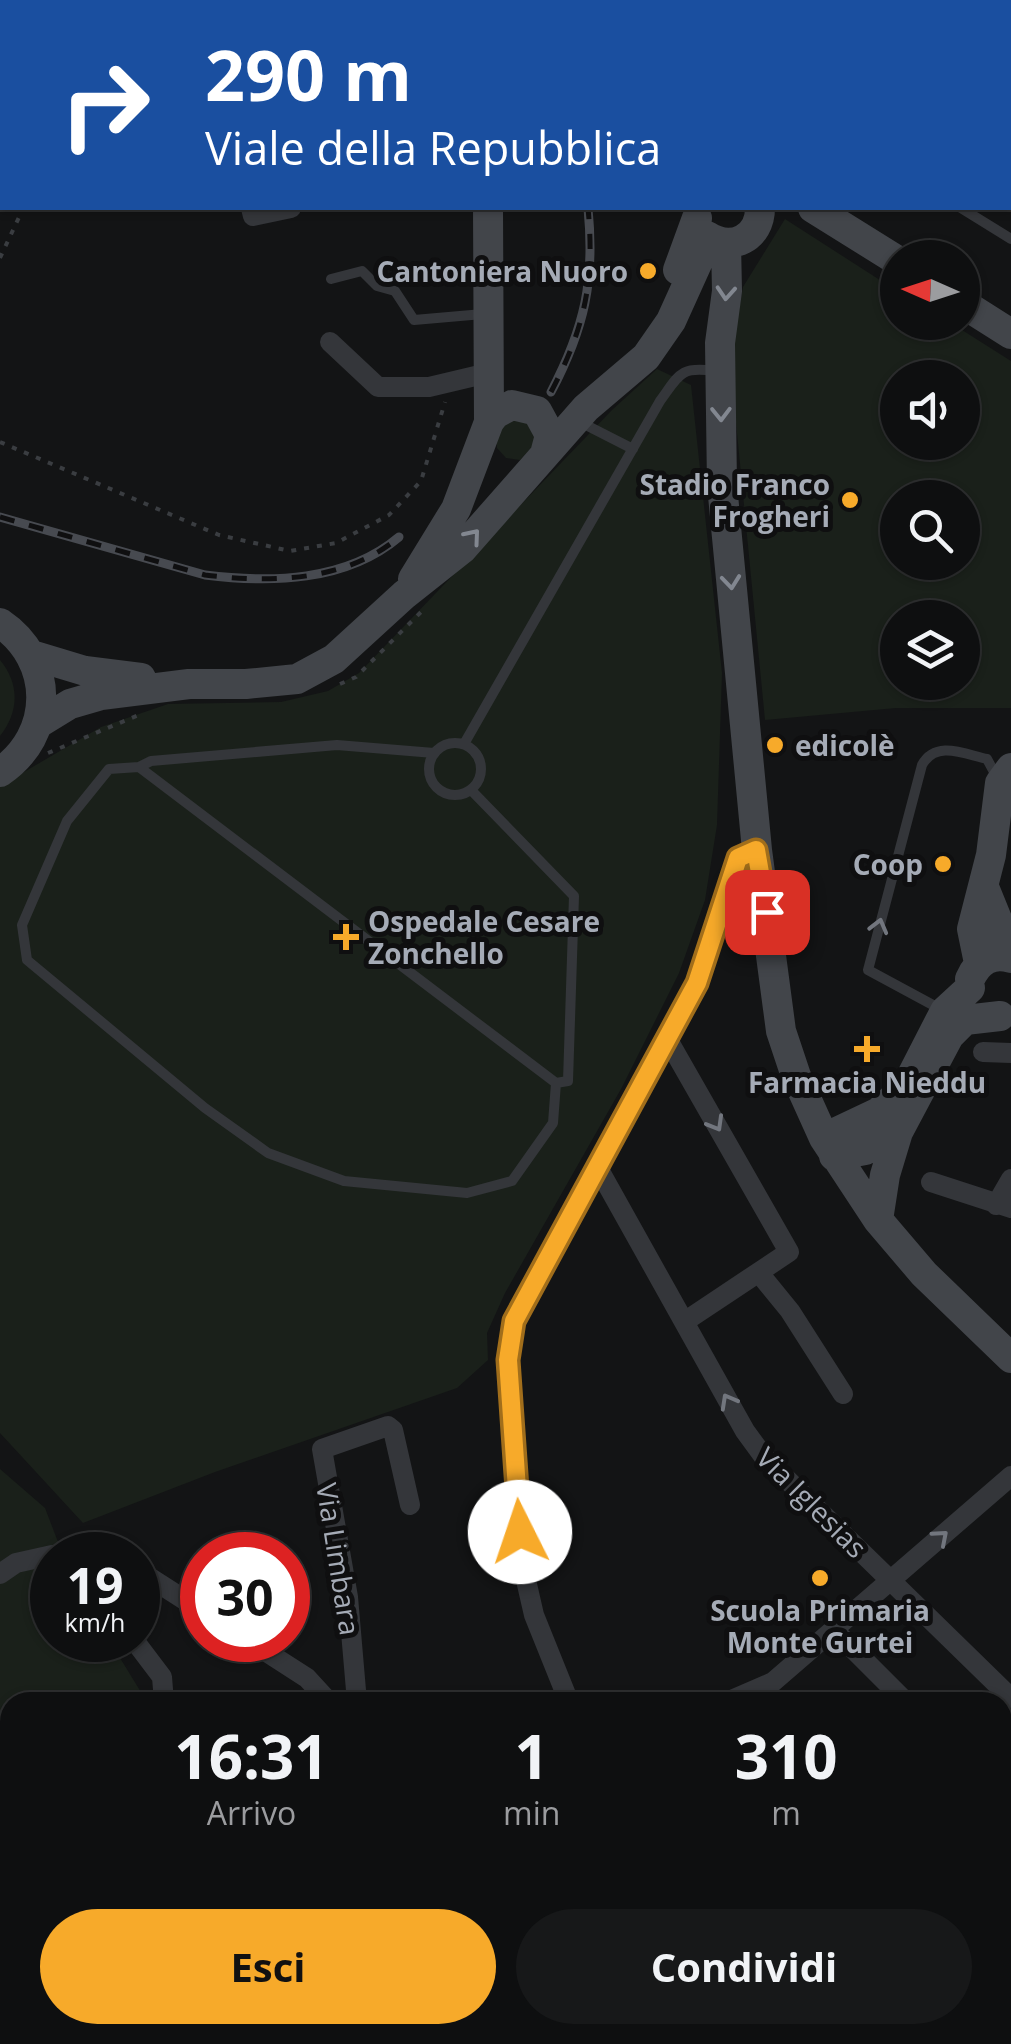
<!DOCTYPE html>
<html lang="it">
<meta charset="utf-8">
<style>
:root{--surface:#0e0f10;--page:#171819;--text:#f1f3f6;--muted:#9b9c9f;--line:#2e2f30;--accent:#f7aa2a}
body{margin:0;font-family:"Open Sans",sans-serif;background:var(--page);color:var(--text);height:100vh;display:flex;flex-direction:column;font-size:38px;white-space:nowrap}
*{box-sizing:border-box;margin:0}
p{font-size:32px;color:var(--muted)}
.icon{flex:none;width:55px;height:55px;fill:none;stroke:currentColor;stroke-width:2;stroke-linecap:round;stroke-linejoin:round}
.map{position:relative;flex:1;overflow:hidden}
.details{position:absolute;left:0px;top:1692px;width:1012px;height:352px;display:flex;flex-direction:column;background:var(--surface);border-radius:30px 30px 0 0;box-shadow:0 2px 8px #0004,0 0 0 2px var(--line)}
.details>*{flex:none}
.top-card{position:absolute;left:0px;top:0px;width:1012px;height:210px;box-shadow:0 2px 8px #0004,0 0 0 2px var(--line);background:#1a4fa0;color:#fff;overflow:hidden}
.needle{width:65px;rotate:273deg}
.tools{position:absolute;left:880px;top:240px;display:grid;gap:20px}
.tools a{display:grid;place-items:center;width:100px;height:100px;border-radius:50%;background:var(--surface);box-shadow:0 2px 8px #0004,0 0 0 2px var(--line);font-size:50px}
.speed{position:absolute;left:30px;top:1532px;display:flex;gap:20px;font-size:50px;font-weight:700;text-align:center}
.speed>*{display:grid;place-content:center;width:130px;height:130px;border-radius:50%;background:var(--surface);box-shadow:0 2px 8px #0004,0 0 0 2px var(--line);line-height:1}
.speed small{font-size:25px;font-weight:400}
.speed .limit{border:15px solid #d22;background:#fff;color:#111}
.pin{position:absolute;display:grid;place-items:center;width:85px;height:85px;color:#fff;margin:-42px;border-radius:20px;box-shadow:0 5px 15px #0006}
.me{position:absolute;width:110px;margin:-55px;rotate:356deg;stroke-linejoin:round;filter:drop-shadow(0 0 8px #0008)}
.turn{display:flex;align-items:center;gap:35px;height:210px;padding:0 40px;font-size:45px}
.turn .icon{width:130px;height:130px;stroke-width:2.5}
.turn b{display:block;font-size:70px;line-height:85px}
.eta{display:flex;justify-content:space-evenly;align-items:center;height:170px;text-align:center}
.eta b{font-size:60px;font-weight:700;line-height:70px}
.primary-button{display:flex;gap:20px;margin-top:auto;padding:20px 40px}
.primary-button a{flex:1;height:115px;border-radius:60px;background:var(--accent);color:#111;font-size:40px;font-weight:700;line-height:115px;text-align:center}
.primary-button a+a{background:var(--page);color:var(--text)}
.map>svg:first-child{display:block}
.green{fill:#1a201a;fill-rule:evenodd}
.lines{fill:none;stroke-linecap:round;stroke-linejoin:round}
.path{stroke:#3a3d41;stroke-width:4;stroke-dasharray:5 8;stroke-linecap:butt}
.lane{stroke:#34363a;stroke-width:10}
.street{stroke:#34363a;stroke-width:20}
.secondary{stroke:#42454a;stroke-width:30}
.rail-casing{stroke:#474a50;stroke-width:9}
.rail{stroke:#0f0f10;stroke-width:5;stroke-dasharray:15;stroke-linecap:butt}
.oneway{stroke:#828790}
.oneway2{stroke:#72767e}
.route-casing{stroke:#a16e1b;stroke-width:25}
.route{stroke:#f7aa2a;stroke-width:18}
.poi-dot{fill:#f7aa2a;stroke:#0f0f10;stroke-width:4}
.labels{text-anchor:middle;dominant-baseline:central;stroke-width:10;stroke-linejoin:round;paint-order:stroke}
.poi-label{font-size:28px;font-weight:bold;fill:#a5abb6;stroke:#0f0f10;text-anchor:end}
.street-label{font-size:28px;fill:#a5abb6;stroke:#0f0f10}
</style>
<div class="map">
<svg width="1011" height="2044" viewBox="0 0 1011 2044">
<rect width="100%" height="100%" fill="#131415"/>
<!-- green -->
<path class="green" d="M 785,219 L 897,291 L 898,322 L 951,323 L 1011,361 L 1011,708 L 896,708 L 765,720 L 730,361 L 743,287 ZM 898,378 L 962,378 L 962,442 L 898,442 ZM 898,498 L 962,498 L 962,562 L 898,562 ZM 898,618 L 962,618 L 962,682 L 898,682 Z
M 657,369 L 691,385 L 722,673 L 717,825 L 705,900 L 679,973 L 621,1089 L 505,1293 L 487,1333 L 488,1360 L 457,1388 L 215,1472 L 83,1523 L 0,1433 L 0,786 L 101,727 L 168,704 L 281,702 L 328,691 L 359,673 L 612,410 Z
M 525,416 L 539,440 L 520,460 L 506,458 L 497,448 L 496,429 Z
M 0,660 C 20,684 19,712 0,736 Z
M 0,1469 L 45,1508 L 63,1555 L 52,1555 L 52,1640 L 109,1640 L 147,1702 L 10,1702 L 10,1920 L 0,1939 Z"/>
<g class="lines">
<!-- path -->
<path class="path" d="M 0,188 L 2,190
M 0,258 L 21,213 L 19,208
M 0,442 L 219,535 L 290,551 L 336,543 L 389,515 L 421,481 L 445,402
M 340,684 L 356,677 L 421,612
M 48,753 L 141,714"/>
<!-- lane -->
<path class="lane" d="M 961,208 L 1011,239
M 331,279 L 362,271 L 377,286 L 395,291 L 414,320 L 483,314
M 578,421 L 633,449
M429 769a26 26 0 1 1 52 0a26 26 0 1 1-52 0Z
M 464,744 L 660,401 C 679,375 680,366 714,371
M 434,753 L 337,745 L 151,761 L 139,767 L 109,769 L 67,821 L 22,925 L 27,960 L 205,1108 L 268,1153 L 344,1181 L 467,1193 L 512,1181 L 553,1123 L 556,1083
M 139,767 L 556,1083
M 471,790 L 574,896 L 568,1081 L 556,1083
M 944,1011 L 868,970 L 922,765 C 936,740 964,754 987,759 L 999,781"/>
<!-- street -->
<path class="street" d="M 251,208 L 253,216 L 291,208
M 330,342 L 378,387 L 429,387 L 488,373
M 668,1040 L 789,1252 L 684,1322
M 983,1052 L 1011,1053
M 598,1168 L 745,1431 L 764,1457 L 1011,1698
M 931,1182 L 1011,1208
M 996,1205 L 1011,1179
M 759,1273 L 790,1311 L 843,1394
M 55,1555 L 91,1555
M 138,1570 L 202,1611
M 0,1574 L 16,1563 L 52,1555
M 835,1631 L 906,1702
M 134,1640 L 162,1677 L 164,1702
M 248,1640 L 307,1678 L 329,1702
M 357,1702 L 348,1597 L 322,1449 L 388,1426 L 393,1430 L 410,1505
M 569,1702 L 534,1615 L 523,1567 L 507,1360 L 514,1321 L 697,983 L 738,858 L 757,850
M 727,1702 L 773,1682 L 1011,1476
M 1002,1801 L 1011,1810
M 492,2035 L 493,2044
M 630,2035 L 631,2044
M 789,2035 L 793,2044
M 930,2035 L 940,2044
M 332,2044 L 334,2035
M 592,2044 L 596,2035"/>
<!-- secondary -->
<path class="secondary" d="M 450,0 L 451,2
M 680,0 L 681,2
M 773,2 L 774,0
M 488,208 L 489,422
M 813,208 L 898,261
M 707,236 C 732,252 760,238 760,208
M 726,243 L 727,291 L 720,343 L 722,485 L 757,850 L 781,1031 L 796,1076 L 824,1138 L 878,1220 L 924,1274 L 1011,1358
M 678,270 L 697,218
M 962,303 L 1011,334
M 413,579 L 456,509 L 489,422 L 495,414 L 512,405 L 537,411 L 550,435 L 545,454
M 0,623 C 55,660 55,735 0,772
M 32,655 L 85,671 L 141,678
M 39,723 L 70,704 L 101,695 L 189,684 L 246,684 L 297,679 L 334,659 L 404,595 L 462,549 L 586,408 L 646,357 L 671,321 L 704,248 L 717,242
M 984,887 L 1011,954
M 979,963 L 972,929 L 991,855 L 1000,783 L 1011,768
M 970,979 C 978,961 992,952 1011,958
M 824,1138 L 879,1112 L 907,1085 L 945,1011 L 970,988
M 834,1156 L 865,1150 L 898,1132
M 878,1220 L 885,1175 L 898,1132 L 949,1036 L 965,1020 L 1000,1016"/>
<!-- rail casing -->
<g class="rail-casing">
<path id="rail" d="M 567,0 L 567,2
M 551,392 C 585,327 595,281 588,208
M 0,517 L 205,575 C 270,583 346,582 399,537"/>
</g>
<!-- rail -->
<use href="#rail" class="rail"/>
</g>
<!-- one-way arrows -->
<defs><path id="oneway-chevron" d="M-2-3.5L2.5 0L-2 3.5" fill="none" stroke-width="1.6" stroke-linecap="round" stroke-linejoin="round" transform="scale(2.5)"/></defs>
<g class="oneway">
<use href="#oneway-chevron" transform="translate(726 293) rotate(94)"/>
<use href="#oneway-chevron" transform="translate(721 414) rotate(89)"/>
<use href="#oneway-chevron" transform="translate(473 536) rotate(-50)"/>
<use href="#oneway-chevron" transform="translate(731 582) rotate(84)"/>
</g>
<g class="oneway2">
<use href="#oneway-chevron" transform="translate(879 926) rotate(-75)"/>
<use href="#oneway-chevron" transform="translate(716 1124) rotate(60)"/>
<use href="#oneway-chevron" transform="translate(728 1401) rotate(-119)"/>
<use href="#oneway-chevron" transform="translate(941 1537) rotate(-41)"/>
</g>
<g class="lines">
<!-- route casing -->
<g class="route-casing">
<path id="route" d="M 520,1532 L 508,1360 L 514,1321 L 697,983 L 738,858 L 756,850 L 767,912"/>
</g>
<!-- route -->
<use href="#route" class="route"/>
</g>
<!-- markers -->
<g class="poi-dot">
<circle cx="648" cy="271" r="10"/>
<circle cx="850" cy="500" r="10"/>
<circle cx="775" cy="745" r="10"/>
<circle cx="943" cy="864" r="10"/>
<path d="M341 922h10v10h10v10h-10v10h-10v-10h-10v-10h10z"/>
<path d="M862 1034h10v10h10v10h-10v10h-10v-10h-10v-10h10z"/>
<circle cx="820" cy="1578" r="10"/>
</g>
<g class="labels">
<!-- poi labels -->
<g class="poi-label">
<text x="628" y="271">Cantoniera Nuoro</text>
<text x="830" y="484">Stadio Franco<tspan x="830" dy="32">Frogheri</tspan></text>
<text x="795" y="745" text-anchor="start">edicolè</text>
<text x="923" y="864">Coop</text>
<text x="368" y="921" text-anchor="start">Ospedale Cesare<tspan x="368" dy="32">Zonchello</tspan></text>
<text x="867" y="1082" text-anchor="middle">Farmacia Nieddu</text>
<text x="820" y="1610" text-anchor="middle">Scuola Primaria<tspan x="820" dy="32">Monte Gurtei</tspan></text>
</g>
<!-- street labels -->
<g class="street-label">
<text transform="translate(812 1502) rotate(45)">Via Iglesias</text>
<text transform="translate(339 1559) rotate(81)">Via Limbara</text>
</g>
</g>
</svg>
<div class="tools">
<a><svg class="needle" viewBox="-14 -14 28 28"><path d="M0-13l5 13h-10z" fill="#e53935"/><path d="M0 13l5-13h-10z" fill="#9b9c9f"/></svg></a>
<a><svg class="icon" aria-label="sound" viewBox="0 0 24 24"><path d="M4 9h4l5-4v14l-5-4H4zM17 9q2 3 0 6"/></svg></a>
<a><svg class="icon" aria-label="search" viewBox="0 0 24 24"><circle cx="10" cy="10" r="6"/><path d="M15 15l6 6"/></svg></a>
<a><svg class="icon" aria-label="layers" viewBox="0 0 24 24"><path d="M12 4l9 5-9 5-9-5zM3 14l9 5 9-5"/></svg></a>
</div>
<div class="speed"><div>19<small>km/h</small></div><div class="limit">30</div></div>
<div class="pin" style="left:767px;top:912px;background:#d93025"><svg class="icon" aria-label="arrive" viewBox="0 0 24 24"><path d="M6 21V4h12l-3 4 3 4H6"/></svg></div>
<svg class="me" style="left:520px;top:1532px" viewBox="-20 -20 40 40"><circle r="19" fill="#fff"/><path d="M0-13L10 11 0 6-10 11z" fill="#f7aa2a"/></svg>
<div class="top-card">
<div class="turn"><svg class="icon" aria-label="right" viewBox="0 0 24 24"><path d="M7 20v-9h11M14 6l5 5-5 5"/></svg><div><b>290 m</b>Viale della Repubblica</div></div>
</div>
<section class="details">
<div class="eta">
<div><b>16:31</b><p>Arrivo</p></div>
<div><b>1</b><p>min</p></div>
<div><b>310</b><p>m</p></div>
</div>
<div class="primary-button"><a>Esci</a><a>Condividi</a></div>
</section>
</div>
